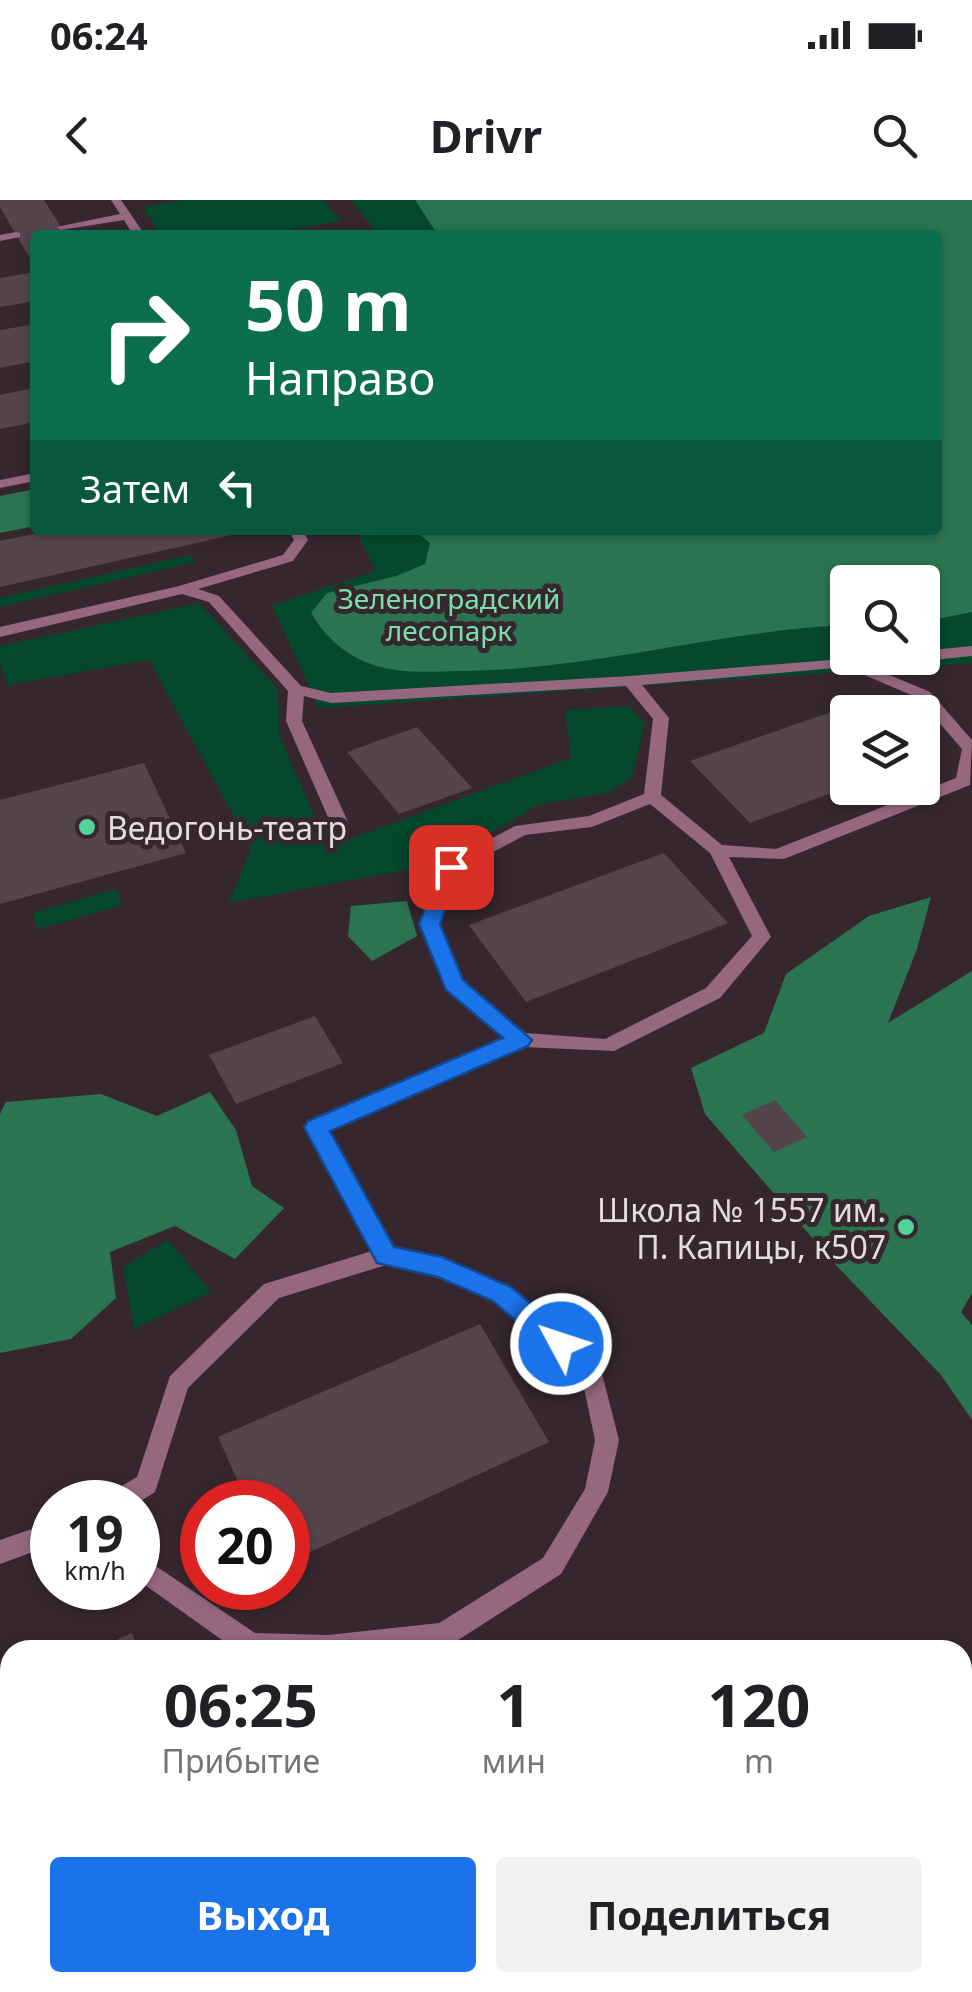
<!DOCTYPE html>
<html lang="ru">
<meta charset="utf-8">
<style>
:root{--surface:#fff;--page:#f2f2f2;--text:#202124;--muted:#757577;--accent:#1a73e8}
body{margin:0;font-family:"Noto Sans",sans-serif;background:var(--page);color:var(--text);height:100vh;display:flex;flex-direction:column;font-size:38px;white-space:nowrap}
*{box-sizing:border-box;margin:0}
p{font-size:32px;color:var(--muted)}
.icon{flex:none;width:55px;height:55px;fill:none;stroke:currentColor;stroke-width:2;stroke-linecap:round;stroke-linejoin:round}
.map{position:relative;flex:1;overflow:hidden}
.panel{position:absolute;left:0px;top:1440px;width:972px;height:352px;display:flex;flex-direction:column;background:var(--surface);border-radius:30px 30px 0 0;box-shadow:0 2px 8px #0004}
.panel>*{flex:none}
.hud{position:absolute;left:30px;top:30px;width:912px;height:305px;border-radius:10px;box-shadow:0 2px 8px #0004;background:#0b6e4f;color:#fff;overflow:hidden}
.fabs{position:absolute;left:830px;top:365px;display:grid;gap:20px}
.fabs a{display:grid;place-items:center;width:110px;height:110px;border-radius:10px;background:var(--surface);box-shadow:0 2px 8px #0004;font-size:50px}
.speed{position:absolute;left:30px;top:1280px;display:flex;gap:20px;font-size:50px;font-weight:700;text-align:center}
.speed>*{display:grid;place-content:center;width:130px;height:130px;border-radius:50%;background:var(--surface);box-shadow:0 2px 8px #0004;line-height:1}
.speed small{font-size:25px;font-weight:400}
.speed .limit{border:15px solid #d22;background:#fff;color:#111}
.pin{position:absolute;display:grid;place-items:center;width:85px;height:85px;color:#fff;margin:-42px;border-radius:20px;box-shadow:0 5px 15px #0006}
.me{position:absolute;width:110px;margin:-55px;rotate:310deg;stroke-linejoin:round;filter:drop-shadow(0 0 8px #0008)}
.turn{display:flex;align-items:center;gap:35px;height:210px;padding:0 50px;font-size:45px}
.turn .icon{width:130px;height:130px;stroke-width:2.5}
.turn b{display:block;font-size:70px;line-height:85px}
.then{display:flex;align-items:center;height:95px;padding:0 50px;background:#0003;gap:20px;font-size:38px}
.eta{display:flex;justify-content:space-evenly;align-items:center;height:170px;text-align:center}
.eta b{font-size:60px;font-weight:700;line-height:70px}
.cta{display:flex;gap:20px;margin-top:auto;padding:20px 50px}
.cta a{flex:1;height:115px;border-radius:10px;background:var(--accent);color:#fff;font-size:40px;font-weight:700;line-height:115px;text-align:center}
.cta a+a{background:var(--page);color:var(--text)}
.status{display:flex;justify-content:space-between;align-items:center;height:70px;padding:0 50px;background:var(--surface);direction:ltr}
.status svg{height:28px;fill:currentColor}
header{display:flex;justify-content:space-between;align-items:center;height:130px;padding:0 50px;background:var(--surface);font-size:45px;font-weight:700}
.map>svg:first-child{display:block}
.green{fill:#04482d;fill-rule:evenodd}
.forest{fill:#2a7451}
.building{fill:#56444c}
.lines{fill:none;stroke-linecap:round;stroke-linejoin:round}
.lane{fill:#96677e;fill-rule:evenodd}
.route{fill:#1a73e8;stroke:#114b97;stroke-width:2.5}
.poi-dot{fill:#53d396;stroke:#36272e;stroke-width:4}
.labels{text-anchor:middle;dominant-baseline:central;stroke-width:10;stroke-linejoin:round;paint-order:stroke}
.far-park-label{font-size:28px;fill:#7ae0ab;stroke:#36272e}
.poi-label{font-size:32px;fill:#e6dbe0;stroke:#36272e;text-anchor:start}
</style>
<div class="status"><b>06:24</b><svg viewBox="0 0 49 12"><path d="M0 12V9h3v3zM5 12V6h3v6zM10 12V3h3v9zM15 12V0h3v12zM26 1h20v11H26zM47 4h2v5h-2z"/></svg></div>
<header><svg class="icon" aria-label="back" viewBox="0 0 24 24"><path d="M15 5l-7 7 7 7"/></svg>Drivr<svg class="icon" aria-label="search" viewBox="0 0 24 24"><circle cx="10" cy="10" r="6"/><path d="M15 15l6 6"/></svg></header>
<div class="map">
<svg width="972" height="1792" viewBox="0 0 972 1792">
<rect width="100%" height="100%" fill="#36272e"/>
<!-- green -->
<path class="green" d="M 185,0 L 323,0 L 341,21 L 257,35 L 161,35 L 143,7 Z
M 351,0 L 972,0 L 972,463 L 319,508 L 272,405 L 376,371 L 355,330 L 938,330 L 938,35 L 379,35 ZM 848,382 L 922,382 L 922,458 L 848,458 Z
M 190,355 L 195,362 L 0,407 L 0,398 Z
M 199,403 L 278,489 L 279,535 L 328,647 L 571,558 L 565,510 L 629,506 L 645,524 L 632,577 L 609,593 L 540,604 L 437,664 L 229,703 L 251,648 L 149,460 L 8,485 L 0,464 L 0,446 Z
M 116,689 L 122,705 L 38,729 L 32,713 Z
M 168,1040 L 211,1092 L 134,1129 L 123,1067 Z"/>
<!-- forest -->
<path class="forest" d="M 415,0 L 972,0 L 972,412 L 923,422 L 922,382 L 848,382 L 847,425 C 719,431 595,469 466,471 C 436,471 403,475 374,465 C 346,456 326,438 311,413 L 327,393 L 396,376 L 425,364 L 430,343 L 414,330 L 938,330 L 938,35 L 438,35 Z
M 35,289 L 35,326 L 0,333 L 0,296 Z
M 931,697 L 917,749 L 888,823 L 972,771 L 972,1093 L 961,1112 L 972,1125 L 972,1220 L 941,1175 L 834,1063 L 705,914 L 691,868 L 764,833 L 786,774 L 869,716 Z
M 407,701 L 417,736 L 372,761 L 348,736 L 351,706 Z
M 210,892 L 236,930 L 252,986 L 284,1008 L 235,1059 L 175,1026 L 110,1052 L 116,1098 L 71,1139 L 0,1153 L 0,914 L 6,902 L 101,894 L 157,916 Z"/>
<!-- building -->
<path class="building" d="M 0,0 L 44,0 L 66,35 L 35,35 L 35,67 L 0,7 Z
M 35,72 L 35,101 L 0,107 L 0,78 Z
M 30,125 L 35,134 L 35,161 L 0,168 L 0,130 Z
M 35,188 L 35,222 L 0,229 L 0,195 Z
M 51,330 L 229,330 L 232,335 L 0,387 L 0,341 Z
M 860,502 L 872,512 L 848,512 L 848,587 L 750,623 L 690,561 Z
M 417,527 L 472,588 L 399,614 L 347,552 Z
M 144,563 L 186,653 L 0,704 L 0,600 Z
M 664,653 L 728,723 L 526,802 L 469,725 Z
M 315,816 L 343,863 L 236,904 L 209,855 Z
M 775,900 L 807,937 L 774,952 L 742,915 Z
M 480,1124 L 549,1242 L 288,1362 L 288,1302 L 247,1302 L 218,1237 Z
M 132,1433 L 138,1450 L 94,1450 Z
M 10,1489 L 10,1677 L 0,1682 L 0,1493 Z"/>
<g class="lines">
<!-- lane -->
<path class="lane" d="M 111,0 L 121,0 L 145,35 L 133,35 L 124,20 L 61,30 L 56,27 L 120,14 Z
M 16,32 L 20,33 L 20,37 L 0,41 L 0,35 Z
M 35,273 L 35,281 L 0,288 L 0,280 Z
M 289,330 L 303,330 L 308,340 L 293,361 L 198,389 L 219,396 L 301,486 L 331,493 L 630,476 L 855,458 L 911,458 L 904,463 L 868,466 L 930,492 L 972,540 L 970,585 L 784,659 L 729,657 L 771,737 L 720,798 L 614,851 L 523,847 L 328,930 L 393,1048 L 442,1058 L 510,1087 L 599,1162 L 619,1240 L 608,1292 L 561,1374 L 452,1444 L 422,1450 L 236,1450 L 138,1380 L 138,1354 L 255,1433 L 328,1435 L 439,1423 L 543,1358 L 585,1289 L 595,1240 L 581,1174 L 494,1101 L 439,1075 L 386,1065 L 279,1098 L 188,1188 L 155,1292 L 138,1303 L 105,1302 L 108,1294 L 137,1277 L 170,1176 L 264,1084 L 372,1051 L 306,927 L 309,921 L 506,838 L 447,790 L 420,724 L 445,663 L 515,626 L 589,616 L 644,594 L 653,519 L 626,486 L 331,503 L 304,496 L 302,521 L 349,624 L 340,630 L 331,624 L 286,521 L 288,491 L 209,402 L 182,394 L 0,437 L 0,427 L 179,386 L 283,355 L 294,340 ZM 846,467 L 918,498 L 962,549 L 956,578 L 776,649 L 722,645 L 661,595 L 669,518 L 642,485 ZM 650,604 L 710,653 L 752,736 L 706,788 L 605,839 L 526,833 L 462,781 L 438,724 L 458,671 L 525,635 L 592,627 Z
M 972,446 L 972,456 L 922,461 L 915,458 L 922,458 L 922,451 Z
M 52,1322 L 52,1345 L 0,1364 L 0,1340 Z"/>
</g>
<!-- route -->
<path class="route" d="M 451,660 L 461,667 L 440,724 L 463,780 L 532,840 L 528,846 L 330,931 L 394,1047 L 442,1057 L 511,1087 L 570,1136 L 574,1144 L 570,1152 L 561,1155 L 552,1152 L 493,1101 L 438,1077 L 377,1063 L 304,927 L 308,921 L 503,838 L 446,790 L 419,724 L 441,667 Z"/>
<!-- markers -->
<g class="poi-dot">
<circle cx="87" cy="627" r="10"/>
<circle cx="906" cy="1027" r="10"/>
</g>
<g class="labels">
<!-- far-park labels -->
<g class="far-park-label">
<text x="449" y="398">Зеленоградский<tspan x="449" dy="32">лесопарк</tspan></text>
</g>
<!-- poi labels -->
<g class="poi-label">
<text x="107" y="627">Ведогонь-театр</text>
<text x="886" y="1009" text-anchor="end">Школа № 1557 им.<tspan x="886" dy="37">П. Капицы, к507</tspan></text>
</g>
</g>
</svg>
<div class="fabs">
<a><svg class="icon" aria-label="search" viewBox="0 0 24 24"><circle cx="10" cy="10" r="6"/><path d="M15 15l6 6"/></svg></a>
<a><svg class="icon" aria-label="layers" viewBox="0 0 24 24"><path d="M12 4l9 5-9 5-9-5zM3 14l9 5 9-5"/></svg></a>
</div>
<div class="speed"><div>19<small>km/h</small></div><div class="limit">20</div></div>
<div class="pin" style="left:451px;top:667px;background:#d93025"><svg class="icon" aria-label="arrive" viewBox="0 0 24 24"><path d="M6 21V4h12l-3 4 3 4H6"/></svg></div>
<svg class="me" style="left:561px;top:1144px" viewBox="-20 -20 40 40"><circle r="17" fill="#1a73e8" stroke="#fff" stroke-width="3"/><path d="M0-11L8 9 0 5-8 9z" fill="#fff"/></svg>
<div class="hud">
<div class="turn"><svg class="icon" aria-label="right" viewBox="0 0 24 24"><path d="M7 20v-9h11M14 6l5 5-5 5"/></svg><div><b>50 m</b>Направо</div></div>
<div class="then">Затем<svg class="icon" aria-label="left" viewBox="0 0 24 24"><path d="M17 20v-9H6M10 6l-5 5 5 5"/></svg></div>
</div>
<section class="panel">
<div class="eta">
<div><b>06:25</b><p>Прибытие</p></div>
<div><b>1</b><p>мин</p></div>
<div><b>120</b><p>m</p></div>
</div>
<div class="cta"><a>Выход</a><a>Поделиться</a></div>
</section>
</div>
